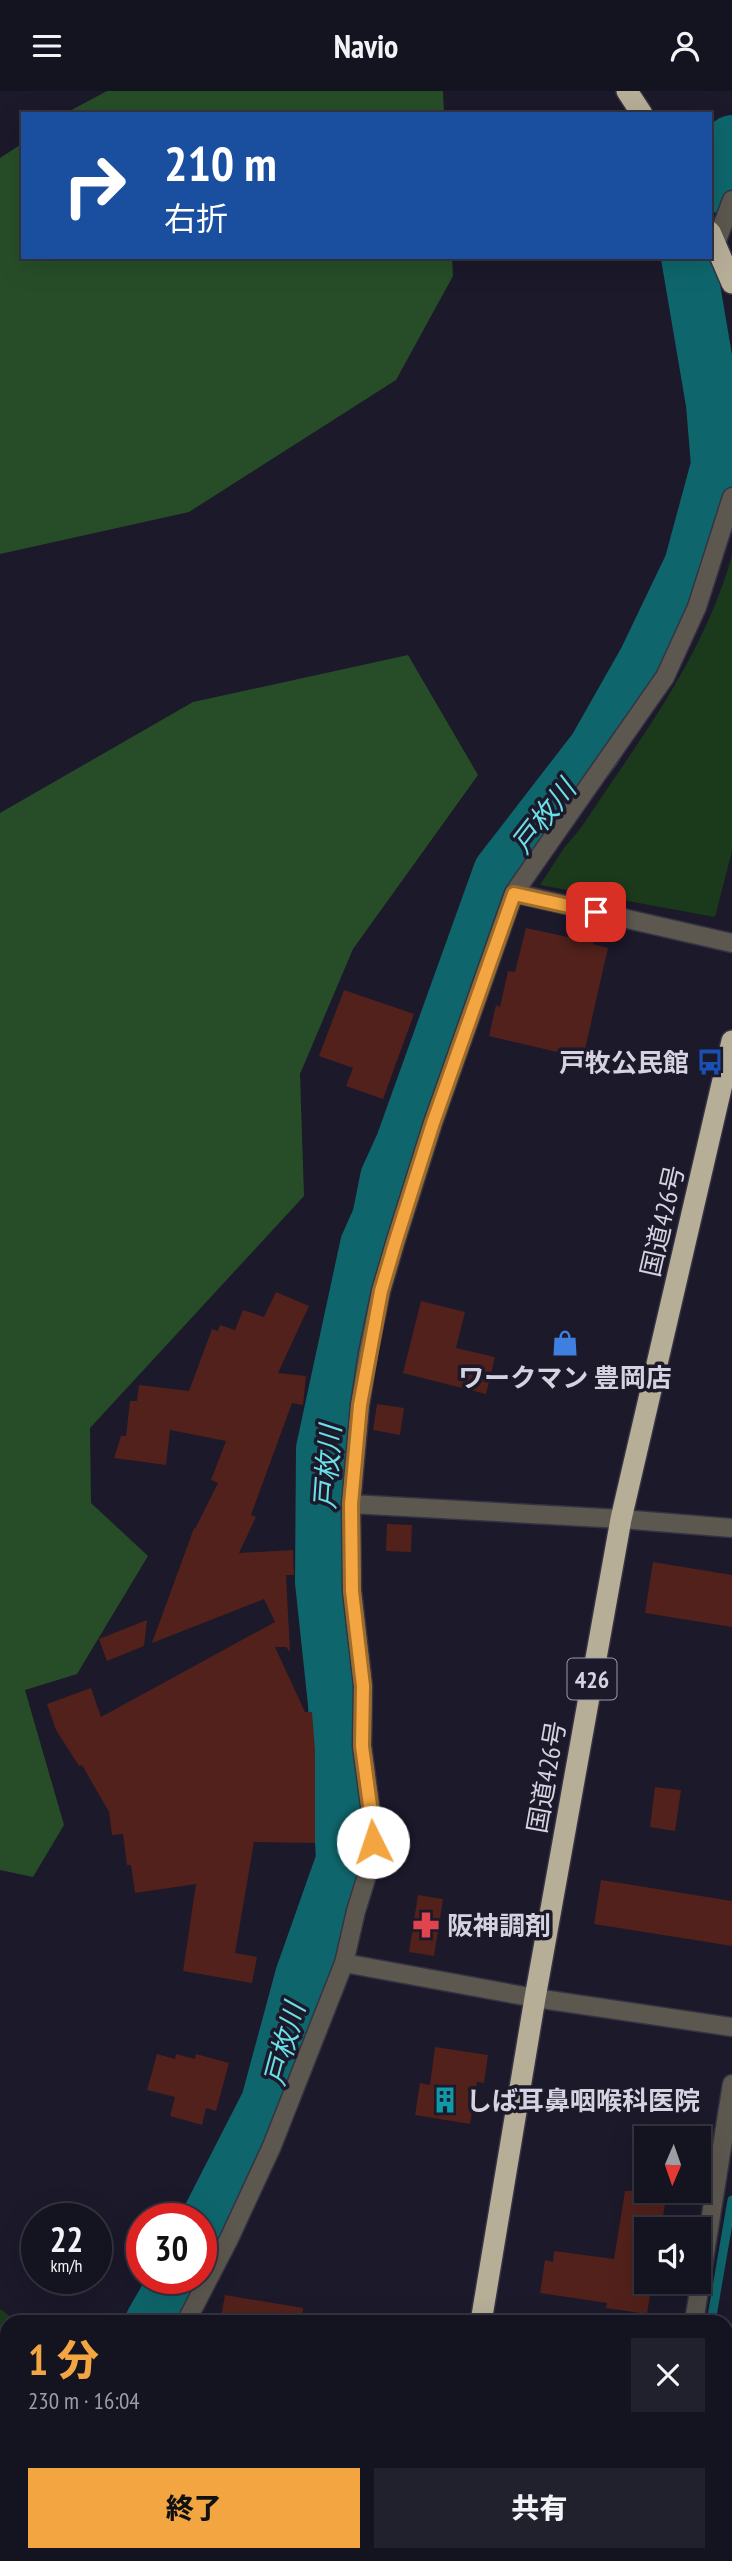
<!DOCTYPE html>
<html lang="ja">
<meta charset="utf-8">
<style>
:root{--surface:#141320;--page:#21202d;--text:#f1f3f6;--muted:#9d9ea5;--line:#33323e;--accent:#f2a541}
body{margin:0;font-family:"PT Sans Narrow","Noto Sans JP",sans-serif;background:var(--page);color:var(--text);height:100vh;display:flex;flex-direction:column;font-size:26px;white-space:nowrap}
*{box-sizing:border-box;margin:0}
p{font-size:23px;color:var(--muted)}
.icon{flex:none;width:38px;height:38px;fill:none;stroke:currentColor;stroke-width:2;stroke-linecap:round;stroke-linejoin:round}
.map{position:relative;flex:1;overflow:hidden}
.sheet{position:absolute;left:0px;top:2224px;width:733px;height:247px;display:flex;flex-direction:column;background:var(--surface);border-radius:21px 21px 0 0;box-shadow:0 7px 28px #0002,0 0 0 2px var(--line)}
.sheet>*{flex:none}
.hud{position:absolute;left:21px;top:21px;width:691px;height:147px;border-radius:0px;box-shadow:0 7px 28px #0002,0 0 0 2px var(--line);background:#1a4fa0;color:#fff;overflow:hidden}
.needle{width:46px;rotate:182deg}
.fabs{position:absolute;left:634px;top:2035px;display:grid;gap:14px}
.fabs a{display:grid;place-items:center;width:77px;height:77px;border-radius:0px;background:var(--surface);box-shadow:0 7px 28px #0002,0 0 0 2px var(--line);font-size:35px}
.speed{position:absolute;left:21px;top:2112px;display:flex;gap:14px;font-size:35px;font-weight:700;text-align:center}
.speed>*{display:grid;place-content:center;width:91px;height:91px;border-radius:50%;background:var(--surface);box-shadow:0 7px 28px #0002,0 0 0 2px var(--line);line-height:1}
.speed small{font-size:18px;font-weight:400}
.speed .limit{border:10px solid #d22;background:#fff;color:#111}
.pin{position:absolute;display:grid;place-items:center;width:60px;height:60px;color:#fff;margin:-30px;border-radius:14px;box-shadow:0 4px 10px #0006}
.me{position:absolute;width:77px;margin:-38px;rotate:356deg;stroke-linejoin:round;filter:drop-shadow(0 0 5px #0008)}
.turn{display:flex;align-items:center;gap:24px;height:147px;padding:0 28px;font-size:32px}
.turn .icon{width:91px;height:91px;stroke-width:2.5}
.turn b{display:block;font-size:49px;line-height:60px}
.round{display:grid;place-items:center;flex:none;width:74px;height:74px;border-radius:0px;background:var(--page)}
.summary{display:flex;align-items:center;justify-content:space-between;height:119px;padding:0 28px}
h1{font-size:42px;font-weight:800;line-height:52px;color:var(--accent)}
.cta{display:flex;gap:14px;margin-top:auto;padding:14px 28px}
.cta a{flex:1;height:80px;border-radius:0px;background:var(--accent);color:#111;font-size:28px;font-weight:800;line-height:80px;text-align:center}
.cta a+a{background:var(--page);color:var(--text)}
header{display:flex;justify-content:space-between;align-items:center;height:91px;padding:0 28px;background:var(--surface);font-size:32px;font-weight:800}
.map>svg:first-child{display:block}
.green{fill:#1b3a1c}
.forest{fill:#274d28}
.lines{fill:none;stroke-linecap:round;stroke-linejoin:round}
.stream{stroke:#0e666c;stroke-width:9}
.river{stroke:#0e666c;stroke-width:54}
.building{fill:#52211b}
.street-casing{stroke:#353343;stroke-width:21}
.highway-casing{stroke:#353343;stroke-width:24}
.street{stroke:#5c584f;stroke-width:18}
.highway{stroke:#b6ae97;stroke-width:21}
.route-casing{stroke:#9d6b2a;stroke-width:18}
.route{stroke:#f2a541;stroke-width:12}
.labels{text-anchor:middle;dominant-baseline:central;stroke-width:7;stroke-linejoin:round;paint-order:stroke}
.shield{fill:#1b192a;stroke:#9c9ba9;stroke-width:2}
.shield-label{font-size:24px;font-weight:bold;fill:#d4d3df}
.poi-label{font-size:26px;font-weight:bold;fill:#d4d3df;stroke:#1b192a;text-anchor:start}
.street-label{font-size:26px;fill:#d4d3df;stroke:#1b192a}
.water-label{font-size:28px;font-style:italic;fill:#6bdfe7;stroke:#1b192a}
</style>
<header><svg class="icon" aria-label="menu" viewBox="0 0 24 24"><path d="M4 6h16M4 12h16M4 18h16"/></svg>Navio<svg class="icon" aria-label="person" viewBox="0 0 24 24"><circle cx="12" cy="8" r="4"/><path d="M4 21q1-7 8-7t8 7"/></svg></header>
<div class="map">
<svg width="732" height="2470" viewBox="0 0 732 2470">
<rect width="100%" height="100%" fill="#1b192a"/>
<!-- green -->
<path class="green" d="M 732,464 L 732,760 L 715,826 L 540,794 L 564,757 L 580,738 C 638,651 704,566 732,464 Z
M 0,2218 L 18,2231 L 7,2231 L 7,2388 L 0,2402 Z"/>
<!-- forest -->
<path class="forest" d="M 107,0 L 443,0 L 444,23 L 64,23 Z
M 23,52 L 23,166 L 452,166 L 453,185 L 396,289 L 189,421 L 0,463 L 0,67 Z
M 408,564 L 478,684 L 353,858 L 300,983 L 304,1105 L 90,1337 L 91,1412 L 148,1465 L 77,1583 L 25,1599 L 64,1734 L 33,1786 L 0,1779 L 0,722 L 193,611 Z"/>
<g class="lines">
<!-- stream -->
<path class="stream" d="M 711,2231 L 732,2109
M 671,2470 L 672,2464"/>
<!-- river -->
<path class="river" d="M 710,95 L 721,65 L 732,51
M 201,2142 L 268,2011 L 302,1885 L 343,1769 L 335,1613 L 322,1491 L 323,1358 L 367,1154 L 379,1127 L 387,1087 L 402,1054 L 500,781 L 595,658 L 646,568 L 691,474 L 718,374 L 713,313 L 688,166
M 152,2231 L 177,2188
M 27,2470 L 31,2464"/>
</g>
<!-- building -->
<path class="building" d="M 526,837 L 568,846 L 570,838 L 595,843 L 593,853 L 608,857 L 583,967 L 489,945 L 496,914 L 500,916 L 508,880 L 515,881 Z
M 344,899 L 414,923 L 383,1008 L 346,995 L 353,977 L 319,965 Z
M 276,1201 L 309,1215 L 278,1282 L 306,1285 L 303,1314 L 292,1312 L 251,1424 L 256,1426 L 239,1462 L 293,1459 L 294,1484 L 286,1484 L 290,1561 L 286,1556 L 275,1556 L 305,1621 L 312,1621 L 315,1659 L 315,1752 L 254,1751 L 235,1862 L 257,1866 L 252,1892 L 183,1880 L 196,1793 L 135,1802 L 131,1774 L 127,1774 L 123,1743 L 112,1744 L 109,1721 L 82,1674 L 79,1675 L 56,1639 L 47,1613 L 91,1597 L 101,1626 L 275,1531 L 264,1508 L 152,1552 L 194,1437 L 195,1438 L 218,1392 L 211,1389 L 226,1350 L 170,1339 L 166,1374 L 114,1367 L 121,1345 L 126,1345 L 130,1310 L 137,1310 L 139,1294 L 189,1300 L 212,1238 L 218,1240 L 220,1234 L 235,1239 L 243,1219 L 264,1226 Z
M 421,1210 L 465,1221 L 456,1257 L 495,1266 L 486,1303 L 403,1282 Z
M 377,1313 L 404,1317 L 400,1344 L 373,1339 Z
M 387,1433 L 412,1434 L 411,1461 L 386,1460 Z
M 653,1471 L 732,1484 L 732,1536 L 645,1522 Z
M 147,1529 L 144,1555 L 107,1570 L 99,1548 Z
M 655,1696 L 681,1699 L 675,1740 L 650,1736 Z
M 601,1789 L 732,1810 L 732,1855 L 594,1833 Z
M 418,1804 L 443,1808 L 434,1865 L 409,1861 Z
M 435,1956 L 488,1964 L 484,1992 L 477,1991 L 470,2033 L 415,2024 L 420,1992 L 430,1994 Z
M 157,1963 L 175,1968 L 176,1963 L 195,1968 L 196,1963 L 229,1972 L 216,2020 L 206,2017 L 202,2034 L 170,2025 L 175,2006 L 147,1999 Z
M 625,2100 L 667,2100 L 661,2138 L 646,2138 L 646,2191 L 652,2191 L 647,2223 L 606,2217 L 607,2212 L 540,2202 L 545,2169 L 553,2171 L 554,2160 L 614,2168 Z
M 225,2204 L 303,2217 L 302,2231 L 220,2231 Z"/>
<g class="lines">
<!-- street casing -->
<g class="street-casing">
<path id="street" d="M 716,152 L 732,109
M 514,802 L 732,852
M 351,1413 L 621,1428 L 732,1437
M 344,1872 L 535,1907 L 732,1936
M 186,2231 L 229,2148 L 272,2055 L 344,1872 L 356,1820 L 373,1765 L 373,1737 L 362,1655 L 363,1595 L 352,1500 L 351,1413 L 360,1314 L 368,1262 L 381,1200 L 396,1149 L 433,1032 L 514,802 L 665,586 L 697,516 L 732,406
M 694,2231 L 732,1993
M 0,2272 L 7,2277
M 726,2427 L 732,2427
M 63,2470 L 67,2464
M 654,2470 L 655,2464"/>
</g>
<!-- highway casing -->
<g class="highway-casing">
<path id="highway" d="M 627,0 L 642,23
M 710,141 L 732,192
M 481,2231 L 535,1907 L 621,1428 L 732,950
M 441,2470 L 442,2464"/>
</g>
<!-- street -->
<use href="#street" class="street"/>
<!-- highway -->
<use href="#highway" class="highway"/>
</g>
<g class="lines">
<!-- route casing -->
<g class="route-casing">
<path id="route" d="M 373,1751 L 373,1737 L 362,1655 L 363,1595 L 352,1500 L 351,1413 L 360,1314 L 381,1200 L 396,1149 L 433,1032 L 514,803 L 596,821"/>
</g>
<!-- route -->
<use href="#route" class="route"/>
</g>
<!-- icons -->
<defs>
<g id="bus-bare" transform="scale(2.1)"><path d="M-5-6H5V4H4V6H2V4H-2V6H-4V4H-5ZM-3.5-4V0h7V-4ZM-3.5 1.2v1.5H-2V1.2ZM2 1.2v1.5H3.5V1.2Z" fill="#1a4fb4" stroke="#1b192a" stroke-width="2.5" paint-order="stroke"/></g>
<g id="shop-bare" transform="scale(2.1)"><path d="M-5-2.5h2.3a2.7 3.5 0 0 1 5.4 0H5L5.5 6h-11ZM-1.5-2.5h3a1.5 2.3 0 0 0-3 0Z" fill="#3f7fe0" stroke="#1b192a" stroke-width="2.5" paint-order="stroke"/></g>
<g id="pharmacy-bare" transform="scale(2.1)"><path d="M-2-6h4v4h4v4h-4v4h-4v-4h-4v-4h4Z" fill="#e0444e" stroke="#1b192a" stroke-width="2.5" paint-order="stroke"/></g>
<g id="building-bare" transform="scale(2.1)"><path d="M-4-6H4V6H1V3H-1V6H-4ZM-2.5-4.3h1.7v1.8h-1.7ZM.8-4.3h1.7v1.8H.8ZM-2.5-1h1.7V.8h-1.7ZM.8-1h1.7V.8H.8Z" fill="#0f9aa8" stroke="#1b192a" stroke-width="2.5" paint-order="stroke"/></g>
</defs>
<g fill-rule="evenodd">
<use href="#bus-bare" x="710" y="971"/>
<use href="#shop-bare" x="565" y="1252"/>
<use href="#pharmacy-bare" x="426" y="1834"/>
<use href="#building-bare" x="445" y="2009"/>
</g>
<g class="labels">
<!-- shield labels -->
<rect class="shield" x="567.5" y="1567.5" width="49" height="41" rx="5"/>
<g class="shield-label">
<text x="592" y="1588">426</text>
</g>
<!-- poi labels -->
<g class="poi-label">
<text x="689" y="971" text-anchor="end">戸牧公民館</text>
<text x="565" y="1286" text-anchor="middle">ワークマン 豊岡店</text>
<text x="447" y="1834">阪神調剤</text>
<text x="466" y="2009">しば耳鼻咽喉科医院</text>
</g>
<!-- street labels -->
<g class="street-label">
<text transform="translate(662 1130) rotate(-77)">国道426号</text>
<text transform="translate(546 1686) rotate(-80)">国道426号</text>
</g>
<!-- water labels -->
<g class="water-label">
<text transform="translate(543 725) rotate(-52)">戸枚川</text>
<text transform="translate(327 1376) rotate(-86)">戸枚川</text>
<text transform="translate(284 1953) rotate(-75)">戸枚川</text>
</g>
</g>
</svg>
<div class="fabs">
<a><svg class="needle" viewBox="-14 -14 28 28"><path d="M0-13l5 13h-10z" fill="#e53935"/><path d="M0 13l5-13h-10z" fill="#9d9ea5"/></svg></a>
<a><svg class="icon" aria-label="sound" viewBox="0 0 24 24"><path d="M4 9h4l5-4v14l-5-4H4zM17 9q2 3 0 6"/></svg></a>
</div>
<div class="speed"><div>22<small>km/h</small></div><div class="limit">30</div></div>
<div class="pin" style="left:596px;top:821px;background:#d93025"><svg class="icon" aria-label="arrive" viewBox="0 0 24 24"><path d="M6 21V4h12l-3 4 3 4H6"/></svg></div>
<svg class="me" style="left:373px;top:1751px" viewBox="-20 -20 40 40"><circle r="19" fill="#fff"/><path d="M0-13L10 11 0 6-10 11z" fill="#f2a541"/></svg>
<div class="hud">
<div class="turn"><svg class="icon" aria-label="right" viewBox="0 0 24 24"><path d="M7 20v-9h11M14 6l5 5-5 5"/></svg><div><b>210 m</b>右折</div></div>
</div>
<section class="sheet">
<div class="summary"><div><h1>1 分</h1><p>230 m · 16:04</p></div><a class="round"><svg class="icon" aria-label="close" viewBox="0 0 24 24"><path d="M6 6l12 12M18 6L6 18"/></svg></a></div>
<div class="cta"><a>終了</a><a>共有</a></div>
</section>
</div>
